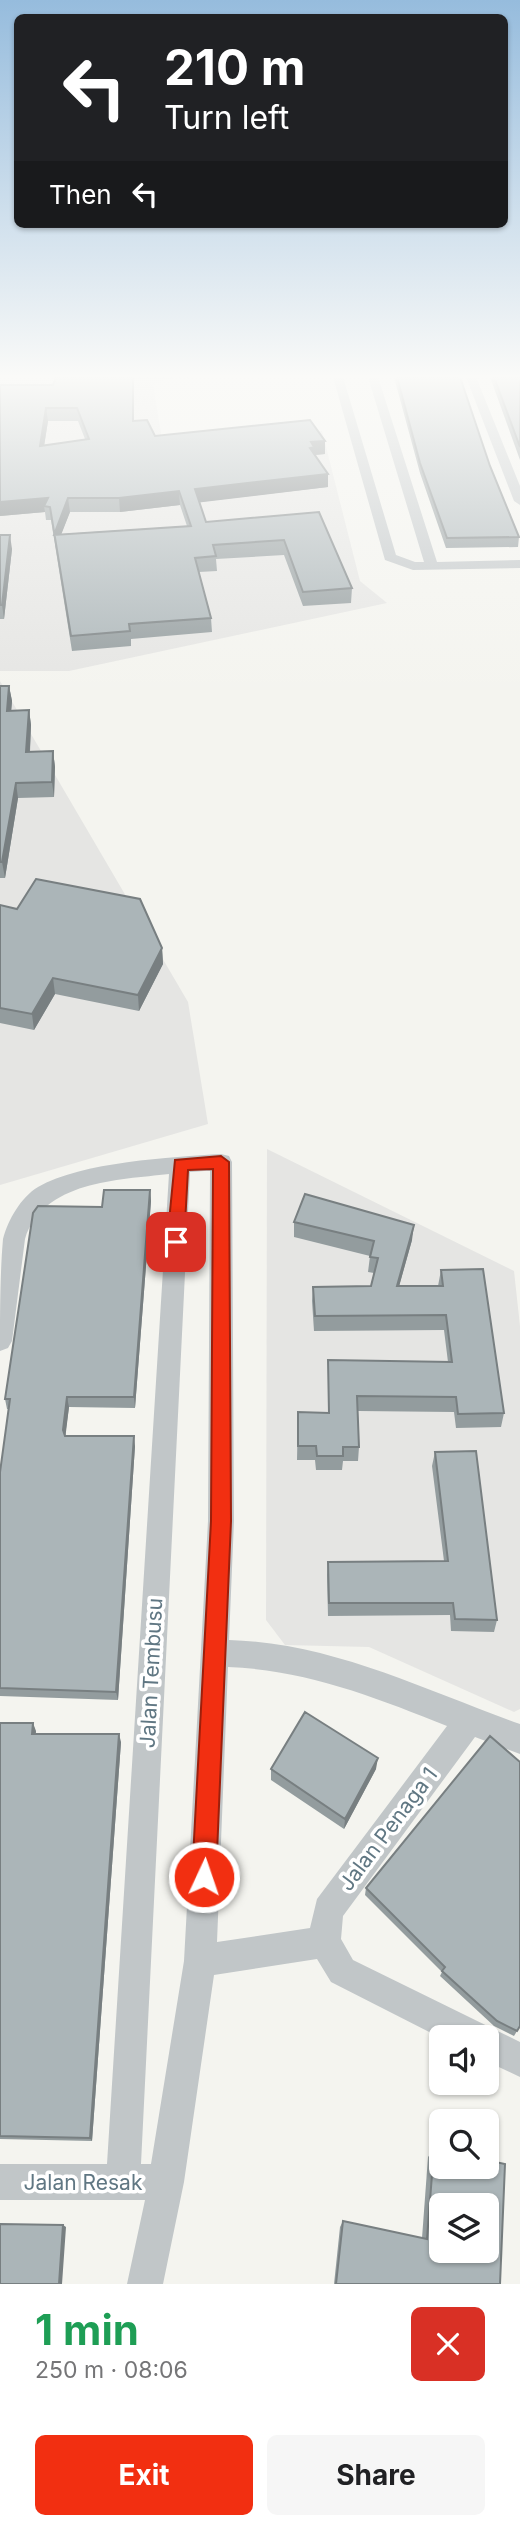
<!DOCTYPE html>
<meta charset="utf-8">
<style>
:root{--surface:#fff;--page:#f6f6f6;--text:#202124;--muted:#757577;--accent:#f22f11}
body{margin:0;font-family:Inter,sans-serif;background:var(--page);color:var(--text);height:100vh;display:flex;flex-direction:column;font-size:26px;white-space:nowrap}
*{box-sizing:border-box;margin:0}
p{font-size:23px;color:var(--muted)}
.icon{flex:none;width:38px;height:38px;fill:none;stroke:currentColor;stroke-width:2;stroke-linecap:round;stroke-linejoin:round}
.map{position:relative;height:2284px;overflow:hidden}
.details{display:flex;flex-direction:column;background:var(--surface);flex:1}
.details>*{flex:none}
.banner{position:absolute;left:14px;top:14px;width:494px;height:214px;border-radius:10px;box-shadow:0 2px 5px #0004;background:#202124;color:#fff;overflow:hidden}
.fabs{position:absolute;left:429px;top:2025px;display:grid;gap:14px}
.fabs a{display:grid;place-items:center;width:70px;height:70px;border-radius:10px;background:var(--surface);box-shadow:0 2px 5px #0004;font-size:35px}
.pin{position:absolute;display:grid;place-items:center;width:60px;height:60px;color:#fff;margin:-30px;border-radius:14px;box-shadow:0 4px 10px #0006}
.me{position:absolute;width:77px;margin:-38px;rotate:3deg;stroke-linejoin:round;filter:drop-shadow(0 0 5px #0008)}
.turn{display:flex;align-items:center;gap:24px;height:147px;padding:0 35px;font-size:32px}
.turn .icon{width:91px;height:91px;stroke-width:2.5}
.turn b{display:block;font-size:49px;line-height:60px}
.then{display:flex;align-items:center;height:66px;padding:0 35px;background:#0003;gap:14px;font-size:26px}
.round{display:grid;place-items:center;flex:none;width:74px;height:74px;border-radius:10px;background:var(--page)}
.summary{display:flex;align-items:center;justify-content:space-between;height:119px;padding:0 35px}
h1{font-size:42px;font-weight:700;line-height:52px;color:#1e9e55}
.primary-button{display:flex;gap:14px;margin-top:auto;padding:14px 35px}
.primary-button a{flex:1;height:80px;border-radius:10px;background:var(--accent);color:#fff;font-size:28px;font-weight:700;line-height:80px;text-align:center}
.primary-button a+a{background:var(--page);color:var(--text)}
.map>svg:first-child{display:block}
.built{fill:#e5e5e3}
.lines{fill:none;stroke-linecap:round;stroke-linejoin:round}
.street{fill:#c1c6c8;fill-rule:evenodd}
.wall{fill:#939c9e;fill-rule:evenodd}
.shaded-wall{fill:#787f81}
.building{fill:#abb5b8;stroke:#787f81;stroke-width:2;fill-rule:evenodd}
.route{fill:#f22f11;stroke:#9d1f0b;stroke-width:2}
.labels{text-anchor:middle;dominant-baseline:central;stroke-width:7;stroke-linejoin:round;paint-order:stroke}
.near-street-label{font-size:21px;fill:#607783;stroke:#fff}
</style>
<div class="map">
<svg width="520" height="2284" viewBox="0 0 520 2284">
<rect width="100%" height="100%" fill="#f4f4ef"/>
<!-- built -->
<path class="built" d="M 0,377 L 164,377 L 164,382 L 153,384 L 162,440 L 322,431 L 360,581 L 387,603 L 69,671 L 0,671 Z
M 0,681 L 188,1002 L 208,1124 L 0,1185 Z
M 267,1149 L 514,1271 L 520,1326 L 520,1709 L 514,1712 L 369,1647 L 285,1645 L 266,1620 Z"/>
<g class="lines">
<!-- street -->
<path class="street" d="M 333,377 L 343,377 L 396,555 L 415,562 L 424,562 L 368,377 L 378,377 L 437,562 L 520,560 L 520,568 L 413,570 L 385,560 Z
M 466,377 L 476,377 L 520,486 L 520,505 L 514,501 Z
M 221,1154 L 229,1156 L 232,1162 L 234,1521 L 229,1640 C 333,1643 424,1690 520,1724 L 520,1754 L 475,1737 L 343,1916 L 341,1939 L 353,1960 L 520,2042 L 520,2077 L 486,2061 L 486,2037 L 441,2038 L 331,1982 L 317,1959 L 214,1975 L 184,2182 L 163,2284 L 127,2284 L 145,2200 L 0,2200 L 0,2164 L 107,2164 L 169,1174 C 118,1180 43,1181 25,1239 L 12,1341 L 8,1348 L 0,1351 C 0,1316 0,1273 3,1239 C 8,1220 21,1197 38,1187 C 81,1162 172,1157 221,1154 ZM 204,1171 L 210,1171 L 208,1521 L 184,1961 L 151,2164 L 141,2164 L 190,1172 ZM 228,1667 C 306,1670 375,1697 447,1726 L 317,1899 L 310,1928 L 217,1942 Z"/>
</g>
<!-- wall -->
<path class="wall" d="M 56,377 L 243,377 L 133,379 L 134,421 L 155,436 L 325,441 L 325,454 L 315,455 L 328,474 L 328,487 L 199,502 L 206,522 L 319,512 L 352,588 L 351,603 L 303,606 L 284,555 L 216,559 L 217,571 L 199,572 L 211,618 L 212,632 L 131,639 L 131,646 L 72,651 L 51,520 L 46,520 L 45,512 L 0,516 ZM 48,421 L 78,421 L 85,439 L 44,446 ZM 180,505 L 187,526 L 61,534 L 70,512 L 120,512 Z
M 394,377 L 460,377 L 490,466 L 519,537 L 518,547 L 446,548 L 420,473 Z
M 490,377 L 520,377 L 520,460 Z
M 0,535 L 12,549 L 4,619 L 0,619 Z
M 0,686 L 9,686 L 12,701 L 11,711 L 29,710 L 31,725 L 30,752 L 53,751 L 55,767 L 54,797 L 18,798 L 5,878 L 0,878 Z
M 0,905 L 162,948 L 163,964 L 139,1011 L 55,994 L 34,1030 L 0,1023 Z
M 150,1190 L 151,1201 L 135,1408 L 69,1407 L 65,1436 L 135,1446 L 118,1700 L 0,1696 L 0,1472 L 9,1409 L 7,1409 L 5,1399 L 102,1207 Z
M 294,1222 L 412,1240 L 399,1286 L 438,1286 L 441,1270 L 504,1413 L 501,1427 L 456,1428 L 454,1412 L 358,1411 L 359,1447 L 358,1461 L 343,1461 L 342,1470 L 316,1470 L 315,1460 L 297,1460 L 298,1412 L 328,1413 L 328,1360 L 448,1362 L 444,1330 L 314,1331 L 312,1301 L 313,1287 L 371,1286 L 374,1273 L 368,1272 L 370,1256 L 294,1237 Z
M 435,1452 L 497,1620 L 494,1632 L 451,1631 L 450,1615 L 328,1616 L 327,1575 L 328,1562 L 444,1561 L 432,1466 Z
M 0,1723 L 33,1723 L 36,1734 L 121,1742 L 92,2141 L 0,2139 Z
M 271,1769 L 376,1769 L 344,1829 L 271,1780 Z
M 366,1888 L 517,2031 L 514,2036 L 494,2026 L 440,1976 L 442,1972 L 365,1895 Z
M 434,2149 L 500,2284 L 334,2284 L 340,2227 L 343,2221 L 422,2238 L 428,2157 Z"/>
<!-- shaded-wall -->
<path class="shaded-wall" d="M 46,408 L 48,421 L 42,459 L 40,446 Z
M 325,441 L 325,454 L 314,455 L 309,461 L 311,442 Z
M 328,474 L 328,487 L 195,503 L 195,489 Z
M 179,491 L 180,505 L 120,512 L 119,498 Z
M 48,498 L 44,506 L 45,512 L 0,516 L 0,502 Z
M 68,498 L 70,512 L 56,548 L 54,535 Z
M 10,535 L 12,549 L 4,619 L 2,605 Z
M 9,686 L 12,701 L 10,726 L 7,711 Z
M 29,710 L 31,725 L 29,768 L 26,752 Z
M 53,751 L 55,767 L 54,797 L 52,782 Z
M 16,783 L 18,798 L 5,878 L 2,862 Z
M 162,948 L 163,964 L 139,1011 L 138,995 Z
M 53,978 L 55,994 L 34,1030 L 32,1014 Z
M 150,1190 L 151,1201 L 135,1408 L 134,1397 Z
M 414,1225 L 412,1240 L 395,1301 L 397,1286 Z
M 67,1397 L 69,1407 L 65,1440 L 63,1430 Z
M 134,1436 L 135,1446 L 118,1700 L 116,1692 Z
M 33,1723 L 36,1731 L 35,1742 L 32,1734 Z
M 119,1734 L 121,1742 L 92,2141 L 90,2138 Z
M 378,1758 L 376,1769 L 344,1829 L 345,1819 Z
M 63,2225 L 66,2227 L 62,2284 L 59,2284 Z"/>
<!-- building -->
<path class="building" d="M 56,377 L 133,377 L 133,421 L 147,420 L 155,436 L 310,420 L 325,441 L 311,442 L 314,447 L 310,448 L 328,474 L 195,489 L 206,522 L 319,512 L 352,588 L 303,592 L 284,540 L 213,545 L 216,556 L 195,558 L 211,618 L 129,624 L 130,631 L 71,636 L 50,507 L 44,506 L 48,498 L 0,502 L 0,385 L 53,385 ZM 46,408 L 77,408 L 89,439 L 40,446 ZM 179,491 L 191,526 L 54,535 L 68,498 L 119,498 Z
M 397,377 L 460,377 L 490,466 L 519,537 L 447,538 L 420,463 Z
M 494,377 L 520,377 L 520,447 Z
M 0,535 L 10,535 L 2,605 L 0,605 Z
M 0,686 L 9,686 L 7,711 L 29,710 L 26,752 L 53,751 L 52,782 L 16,783 L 2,862 L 0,862 Z
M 36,879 L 140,899 L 162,948 L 138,995 L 53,978 L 32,1014 L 0,1008 L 0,905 L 17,909 Z
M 104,1190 L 150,1190 L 134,1397 L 67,1397 L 63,1430 L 65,1436 L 134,1436 L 116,1692 L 0,1688 L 0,1472 L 10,1399 L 5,1399 L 33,1213 L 38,1206 L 102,1207 Z
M 305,1194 L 414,1225 L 397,1286 L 443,1286 L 441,1270 L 483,1269 L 504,1413 L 458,1414 L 456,1397 L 357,1396 L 359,1447 L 343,1447 L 343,1456 L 317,1456 L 316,1446 L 298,1446 L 298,1412 L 329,1413 L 328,1360 L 452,1362 L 446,1315 L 315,1316 L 313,1287 L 371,1286 L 378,1258 L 370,1257 L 374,1241 L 294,1222 Z
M 476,1451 L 497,1620 L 455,1619 L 453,1603 L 329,1603 L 328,1562 L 448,1561 L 435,1452 Z
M 305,1712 L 378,1758 L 345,1819 L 271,1769 Z
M 0,1723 L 33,1723 L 32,1734 L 119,1734 L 90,2138 L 0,2136 Z
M 490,1736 L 520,1762 L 520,2026 L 517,2031 L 497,2021 L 442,1971 L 445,1967 L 366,1888 Z
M 434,2149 L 441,2150 L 441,2166 L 486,2166 L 486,2160 L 505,2164 L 500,2284 L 336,2284 L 343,2221 L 427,2239 ZM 441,2205 L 486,2205 L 486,2250 L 441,2250 Z
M 0,2224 L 63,2225 L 59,2284 L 0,2284 Z"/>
<!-- sky -->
<linearGradient id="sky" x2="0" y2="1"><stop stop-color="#96bcdd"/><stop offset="0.54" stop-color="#fafaf8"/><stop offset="1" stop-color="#fafaf8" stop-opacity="0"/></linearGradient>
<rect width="520" height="697" fill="url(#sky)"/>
<!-- route -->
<path class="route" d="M 221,1156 L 229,1162 L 231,1521 L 216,1877 L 213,1885 L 204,1889 L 196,1885 L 192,1877 L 211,1521 L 213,1169 L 188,1170 L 184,1242 L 176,1249 L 167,1242 L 175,1160 Z"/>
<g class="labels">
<!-- near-street labels -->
<g class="near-street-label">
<text transform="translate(151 1673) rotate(-87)">Jalan Tembusu</text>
<text transform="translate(388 1829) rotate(-53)">Jalan Penaga 1</text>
<text x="83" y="2182">Jalan Resak</text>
</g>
</g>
</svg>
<div class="fabs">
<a><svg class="icon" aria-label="sound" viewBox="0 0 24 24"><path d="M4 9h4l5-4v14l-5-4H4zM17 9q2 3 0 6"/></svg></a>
<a><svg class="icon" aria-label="search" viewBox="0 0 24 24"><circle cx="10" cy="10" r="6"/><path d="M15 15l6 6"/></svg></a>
<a><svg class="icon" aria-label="layers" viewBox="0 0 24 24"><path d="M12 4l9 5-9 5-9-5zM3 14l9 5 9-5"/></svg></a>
</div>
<div class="pin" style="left:176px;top:1242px;background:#d93025"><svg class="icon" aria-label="arrive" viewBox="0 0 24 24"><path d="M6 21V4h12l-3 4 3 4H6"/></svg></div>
<svg class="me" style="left:204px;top:1877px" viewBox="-20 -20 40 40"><circle r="17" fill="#f22f11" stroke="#fff" stroke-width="3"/><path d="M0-11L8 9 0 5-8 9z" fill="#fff"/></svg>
<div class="banner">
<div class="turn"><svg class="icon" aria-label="left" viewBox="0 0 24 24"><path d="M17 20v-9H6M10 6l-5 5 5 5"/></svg><div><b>210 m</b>Turn left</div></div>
<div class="then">Then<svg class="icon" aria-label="left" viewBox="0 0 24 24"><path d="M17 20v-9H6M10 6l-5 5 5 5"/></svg></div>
</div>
</div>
<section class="details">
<div class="summary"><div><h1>1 min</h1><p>250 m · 08:06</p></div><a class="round" style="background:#d93025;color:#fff"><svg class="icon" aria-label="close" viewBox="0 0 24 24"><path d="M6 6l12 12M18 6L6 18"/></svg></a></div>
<div class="primary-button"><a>Exit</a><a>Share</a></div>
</section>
